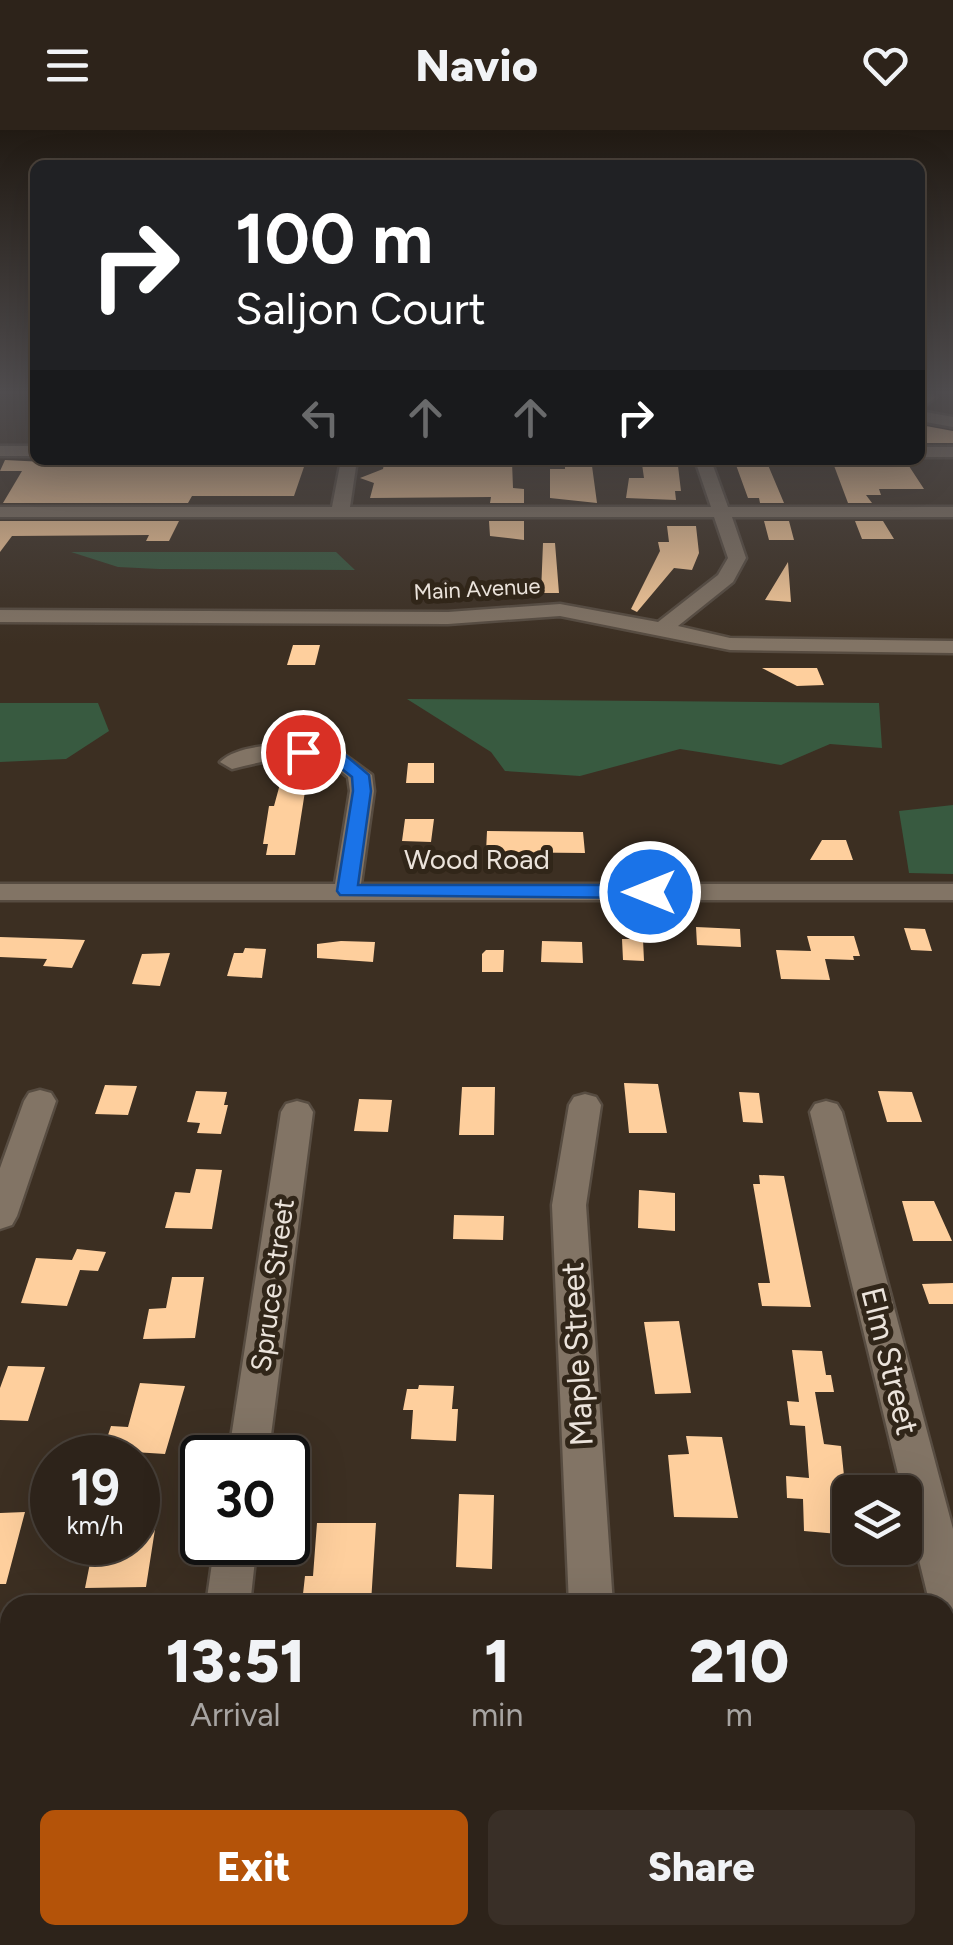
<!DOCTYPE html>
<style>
:root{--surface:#2d231a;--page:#392f27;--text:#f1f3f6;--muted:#a7a4a2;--line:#484039;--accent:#b45309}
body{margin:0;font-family:Figtree,sans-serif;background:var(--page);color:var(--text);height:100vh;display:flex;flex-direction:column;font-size:38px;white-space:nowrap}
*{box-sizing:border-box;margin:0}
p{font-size:32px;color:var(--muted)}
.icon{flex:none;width:55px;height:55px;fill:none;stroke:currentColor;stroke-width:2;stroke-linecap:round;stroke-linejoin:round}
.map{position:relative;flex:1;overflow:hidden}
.panel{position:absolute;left:0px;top:1465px;width:955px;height:350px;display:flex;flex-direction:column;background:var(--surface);border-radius:30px 30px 0 0;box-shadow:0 10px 40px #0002,0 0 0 2px var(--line)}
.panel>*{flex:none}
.hud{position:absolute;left:30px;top:30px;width:895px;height:305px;border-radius:15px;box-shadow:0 10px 40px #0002,0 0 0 2px var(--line);background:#202124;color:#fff;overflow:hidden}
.buttons{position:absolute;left:832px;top:1345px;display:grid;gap:20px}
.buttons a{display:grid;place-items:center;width:90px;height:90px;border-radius:15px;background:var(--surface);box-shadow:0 10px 40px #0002,0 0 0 2px var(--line);font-size:50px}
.speed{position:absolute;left:30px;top:1305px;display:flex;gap:20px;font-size:50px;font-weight:700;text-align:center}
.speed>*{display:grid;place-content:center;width:130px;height:130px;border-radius:50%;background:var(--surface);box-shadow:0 10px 40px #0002,0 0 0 2px var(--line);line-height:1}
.speed small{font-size:25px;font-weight:400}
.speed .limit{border:5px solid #111;border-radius:15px;background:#fff;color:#111}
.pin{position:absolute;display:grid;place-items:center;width:85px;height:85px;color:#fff;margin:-42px;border:5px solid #fff;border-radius:50%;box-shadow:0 2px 10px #0007}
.me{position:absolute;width:110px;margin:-55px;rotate:270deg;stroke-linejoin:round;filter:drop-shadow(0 0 8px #0008)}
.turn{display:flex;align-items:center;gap:35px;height:210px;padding:0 40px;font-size:45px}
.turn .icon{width:130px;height:130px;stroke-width:2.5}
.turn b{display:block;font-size:70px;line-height:85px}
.lanes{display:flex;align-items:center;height:95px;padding:0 40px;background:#0003;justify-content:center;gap:50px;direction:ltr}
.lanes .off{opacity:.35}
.eta{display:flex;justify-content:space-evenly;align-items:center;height:170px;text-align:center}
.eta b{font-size:60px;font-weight:800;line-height:70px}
.button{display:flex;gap:20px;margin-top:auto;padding:20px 40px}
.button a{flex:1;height:115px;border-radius:15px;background:var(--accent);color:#fff;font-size:40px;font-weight:800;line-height:115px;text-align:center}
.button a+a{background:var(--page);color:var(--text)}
header{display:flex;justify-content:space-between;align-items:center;height:130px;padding:0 40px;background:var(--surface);font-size:45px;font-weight:800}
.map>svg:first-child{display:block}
.green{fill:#385a40}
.building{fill:#fecf9d}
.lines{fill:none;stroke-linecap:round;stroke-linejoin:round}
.minor-casing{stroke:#574c41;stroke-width:5}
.minor{fill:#827465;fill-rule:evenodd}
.route{fill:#1a73e8;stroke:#114b97;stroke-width:2.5}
.labels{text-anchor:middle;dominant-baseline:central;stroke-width:10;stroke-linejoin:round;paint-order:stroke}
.far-street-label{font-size:22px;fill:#ebe3db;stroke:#312619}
.street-label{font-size:28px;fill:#ebe3db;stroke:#312619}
.near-street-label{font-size:32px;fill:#ebe3db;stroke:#312619}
</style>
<header><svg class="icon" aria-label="menu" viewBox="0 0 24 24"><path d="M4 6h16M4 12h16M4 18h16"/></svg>Navio<svg class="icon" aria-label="heart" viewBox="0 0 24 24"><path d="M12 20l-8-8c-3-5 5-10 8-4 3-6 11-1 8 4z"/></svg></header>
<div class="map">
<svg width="953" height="1815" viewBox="0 0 953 1815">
<rect width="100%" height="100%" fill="#3c2f22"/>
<!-- green -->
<path class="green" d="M 71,422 L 336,422 L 355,440 L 159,439 L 118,437 Z
M 407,569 L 879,573 L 882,618 L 830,614 L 781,635 L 680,619 L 580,646 L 505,641 L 491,622 Z
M 0,573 L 98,573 L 109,601 L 66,629 L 0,632 Z
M 953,675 L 953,744 L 909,743 L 899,681 Z"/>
<!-- building -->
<path class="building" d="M 926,296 L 953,301 L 953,313 L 920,313 L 920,307 L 924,307 L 920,300 Z
M 5,330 L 104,335 L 305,334 L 294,366 L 192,366 L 188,373 L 3,373 L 22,341 L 0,341 Z
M 395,332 L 512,332 L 513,358 L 524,359 L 524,373 L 490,373 L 491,367 L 370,368 L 374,353 L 360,348 L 383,339 L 384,334 Z
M 833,333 L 907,333 L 924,359 L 879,359 L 881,365 L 866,365 L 872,373 L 848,373 Z
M 642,334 L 678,336 L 681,361 L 675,361 L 676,370 L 626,368 L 629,348 L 644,348 Z
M 565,335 L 592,336 L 597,373 L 550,368 L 550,339 L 565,339 Z
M 736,335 L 768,335 L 784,373 L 760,373 L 759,368 L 748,368 Z
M 0,391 L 179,391 L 169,411 L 146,411 L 149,405 L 12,406 L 0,422 Z
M 489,391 L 524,391 L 524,410 L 490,406 Z
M 764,391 L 789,391 L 794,410 L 769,410 Z
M 855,391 L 883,391 L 894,409 L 862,409 Z
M 667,396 L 696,396 L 699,423 L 692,440 L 674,438 L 637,482 L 631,479 L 660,421 L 658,412 L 669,412 Z
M 543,413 L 555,413 L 559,463 L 541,463 Z
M 788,432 L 791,472 L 765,470 Z
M 293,515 L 320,515 L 315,535 L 287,535 Z
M 762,538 L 817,538 L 824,555 L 797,556 Z
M 408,633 L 434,633 L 434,653 L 406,653 Z
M 280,654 L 306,655 L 295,725 L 266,725 L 268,714 L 263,714 L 269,676 L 274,676 Z
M 405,689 L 434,689 L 431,712 L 402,711 Z
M 487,701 L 583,702 L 585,723 L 486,722 Z
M 822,710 L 846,710 L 853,730 L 810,730 Z
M 696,797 L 740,799 L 741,817 L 697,815 Z
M 904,798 L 925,799 L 932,821 L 911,820 Z
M 807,806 L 854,806 L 860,826 L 853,826 L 854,830 L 825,829 L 830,850 L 781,849 L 776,820 L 811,821 Z
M 0,807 L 62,809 L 85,810 L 72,838 L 43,836 L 47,829 L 0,827 Z
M 622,809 L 643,809 L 644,831 L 623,830 Z
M 341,811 L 375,812 L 373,832 L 317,828 L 317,814 Z
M 542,811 L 582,812 L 583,833 L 541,832 Z
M 245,818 L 266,819 L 262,848 L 227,846 L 234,823 L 243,823 Z
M 486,820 L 504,820 L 503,842 L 482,842 L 482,824 Z
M 170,823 L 160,856 L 132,854 L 142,824 Z
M 624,953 L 658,954 L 667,1003 L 629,1003 Z
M 105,955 L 137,956 L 128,985 L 95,984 Z
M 462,957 L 495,957 L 494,1005 L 459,1005 Z
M 196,961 L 227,962 L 224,975 L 228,975 L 221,1004 L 197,1003 L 200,993 L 187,992 Z
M 878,961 L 912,962 L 922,992 L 887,992 Z
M 739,962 L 759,963 L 763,993 L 743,992 Z
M 359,969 L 392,970 L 388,1002 L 354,1001 Z
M 196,1039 L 222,1040 L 212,1099 L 165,1098 L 175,1062 L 190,1063 Z
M 759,1045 L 784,1046 L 811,1177 L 762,1176 L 758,1153 L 770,1153 L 753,1054 L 760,1054 Z
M 639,1060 L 675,1063 L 675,1101 L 638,1098 Z
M 902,1071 L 934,1071 L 952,1111 L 913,1111 Z
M 454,1085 L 504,1086 L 503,1110 L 453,1109 Z
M 77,1119 L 106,1122 L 98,1141 L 80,1140 L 67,1176 L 21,1173 L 36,1128 L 72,1130 Z
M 172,1147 L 204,1147 L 195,1208 L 143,1209 L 149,1179 L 166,1178 Z
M 953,1153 L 953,1174 L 929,1174 L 922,1154 Z
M 679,1191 L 691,1263 L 655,1264 L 644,1192 Z
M 792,1220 L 822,1221 L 826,1245 L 831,1245 L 834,1262 L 815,1262 L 824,1314 L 841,1316 L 850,1405 L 804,1401 L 803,1369 L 787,1368 L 786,1346 L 809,1348 L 805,1296 L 790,1295 L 787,1271 L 799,1272 Z
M 8,1236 L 45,1237 L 28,1291 L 0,1290 L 0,1258 Z
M 140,1253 L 185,1256 L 165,1324 L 103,1320 L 111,1296 L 128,1297 Z
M 419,1255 L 454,1256 L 452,1279 L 458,1279 L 456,1311 L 411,1309 L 413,1280 L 403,1280 L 407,1259 L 418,1259 Z
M 686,1306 L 722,1307 L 738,1388 L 674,1387 L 668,1325 L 689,1324 Z
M 459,1364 L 494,1365 L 492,1439 L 456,1437 Z
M 138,1380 L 158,1380 L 146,1457 L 85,1458 L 93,1418 L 109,1418 L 110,1412 L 138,1412 Z
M 25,1382 L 6,1454 L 0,1454 L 0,1383 Z
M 317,1393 L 376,1393 L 371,1473 L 302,1473 L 305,1446 L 313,1446 Z"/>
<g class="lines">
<!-- minor casing -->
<g class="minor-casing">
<path id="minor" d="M 920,260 L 930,260 L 936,267 L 920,279 Z
M 920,281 L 953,287 L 953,297 L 920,291 Z
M 0,316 L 35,316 L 35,326 L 0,326 Z
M 920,317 L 953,317 L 953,327 L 920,327 Z
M 341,330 L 357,330 L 350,377 L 711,377 L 695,330 L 711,330 L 728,377 L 953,377 L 953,387 L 732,387 L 746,428 L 733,452 L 678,496 L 730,508 L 953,511 L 953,523 L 730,520 L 560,486 L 448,494 L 0,492 L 0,480 L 448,482 L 560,474 L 658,492 L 718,445 L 728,428 L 714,387 L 0,387 L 0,377 L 332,377 Z
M 299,614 L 342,623 L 372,645 L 374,661 L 361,754 L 953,754 L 953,770 L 0,770 L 0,754 L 335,754 L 350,661 L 348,647 C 315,618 271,629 232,639 L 220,632 C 237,615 276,615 299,614 Z
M 40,960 L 51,963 L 56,971 L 17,1086 L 12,1095 L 0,1099 L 0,1038 L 24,971 L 29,963 Z
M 585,964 L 596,967 L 601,975 L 586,1075 L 613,1475 L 569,1475 L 552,1075 L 569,975 L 574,967 Z
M 297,971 L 308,974 L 313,982 L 268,1328 L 228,1328 L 281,982 L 286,974 Z
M 826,971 L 837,974 L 842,982 L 953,1399 L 953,1502 L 945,1499 L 945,1475 L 930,1475 L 810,982 L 815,974 Z
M 215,1412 L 257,1412 L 250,1475 L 206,1475 Z
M 155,1805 L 207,1805 L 206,1815 L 154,1815 Z
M 584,1805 L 636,1805 L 636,1815 L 584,1815 Z"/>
</g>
<!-- minor -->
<use href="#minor" class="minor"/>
</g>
<!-- sky -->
<linearGradient id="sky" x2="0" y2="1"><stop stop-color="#211a13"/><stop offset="0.51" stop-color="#504d4f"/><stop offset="1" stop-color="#504d4f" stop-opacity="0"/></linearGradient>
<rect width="953" height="514" fill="url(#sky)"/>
<!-- route -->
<path class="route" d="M 303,617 L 344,624 L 369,645 L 371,661 L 358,755 L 650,755 L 660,762 L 650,768 L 340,765 L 337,761 L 353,661 L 352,647 L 333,632 L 297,626 L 294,622 Z"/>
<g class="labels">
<!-- far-street labels -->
<g class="far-street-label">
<text transform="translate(477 459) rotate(-3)">Main Avenue</text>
</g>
<!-- street labels -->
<g class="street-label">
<text x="477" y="729">Wood Road</text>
<text transform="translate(272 1155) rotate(-82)">Spruce Street</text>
</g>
<!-- near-street labels -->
<g class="near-street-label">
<text transform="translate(577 1224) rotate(-93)">Maple Street</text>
<text transform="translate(890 1231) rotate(76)">Elm Street</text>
</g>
</g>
</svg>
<div class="buttons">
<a><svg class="icon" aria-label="layers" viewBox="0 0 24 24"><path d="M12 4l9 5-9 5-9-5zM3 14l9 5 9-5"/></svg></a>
</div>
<div class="speed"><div>19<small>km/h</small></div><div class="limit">30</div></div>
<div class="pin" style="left:303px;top:622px;background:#d93025"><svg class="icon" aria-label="arrive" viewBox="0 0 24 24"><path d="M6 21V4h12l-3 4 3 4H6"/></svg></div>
<svg class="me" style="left:650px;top:762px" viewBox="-20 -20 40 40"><circle r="17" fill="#1a73e8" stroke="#fff" stroke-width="3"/><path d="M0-11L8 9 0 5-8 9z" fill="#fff"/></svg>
<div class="hud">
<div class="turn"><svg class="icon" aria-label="right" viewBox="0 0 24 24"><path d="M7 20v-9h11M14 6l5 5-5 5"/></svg><div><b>100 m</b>Saljon Court</div></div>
<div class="lanes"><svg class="icon off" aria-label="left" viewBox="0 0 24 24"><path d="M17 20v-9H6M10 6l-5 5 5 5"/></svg><svg class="icon off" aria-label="ahead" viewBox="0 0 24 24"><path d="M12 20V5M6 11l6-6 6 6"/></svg><svg class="icon off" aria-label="ahead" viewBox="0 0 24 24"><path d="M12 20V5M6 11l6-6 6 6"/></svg><svg class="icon" aria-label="right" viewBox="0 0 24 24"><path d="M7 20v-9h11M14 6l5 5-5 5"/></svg></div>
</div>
<section class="panel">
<div class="eta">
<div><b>13:51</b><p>Arrival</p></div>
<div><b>1</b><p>min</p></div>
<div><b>210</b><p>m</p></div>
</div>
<div class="button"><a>Exit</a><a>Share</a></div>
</section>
</div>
